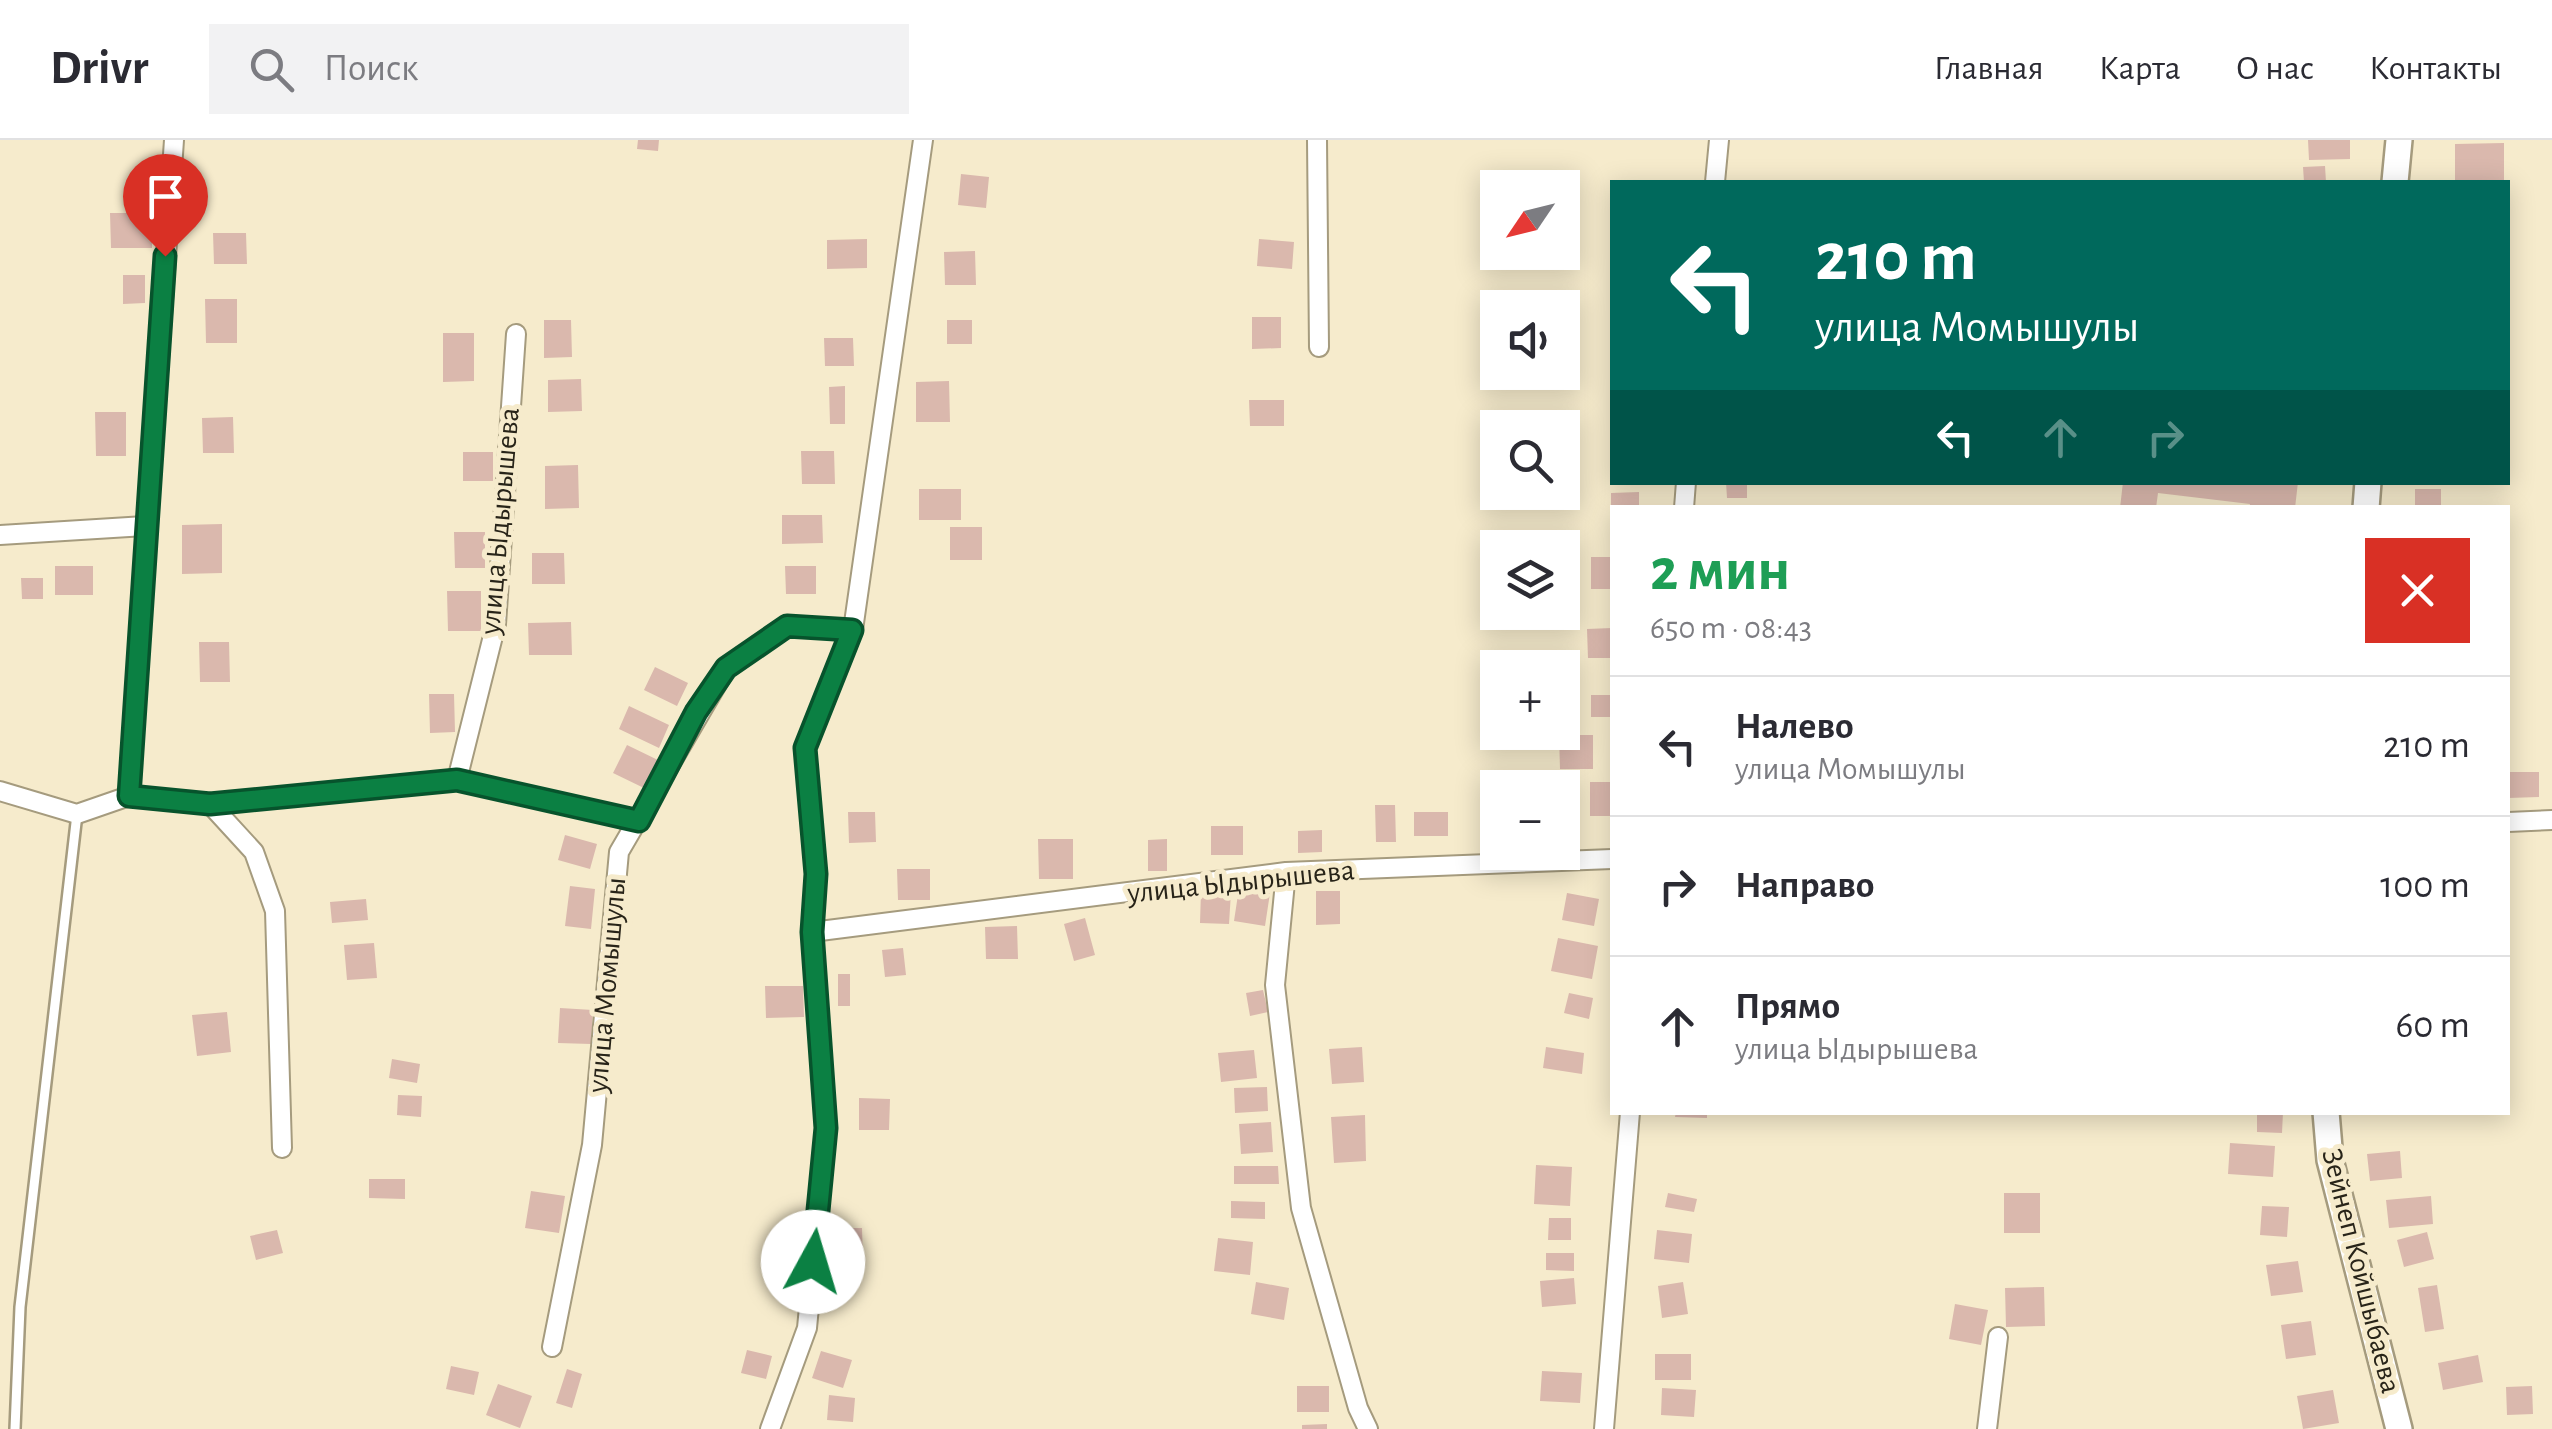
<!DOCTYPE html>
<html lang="ru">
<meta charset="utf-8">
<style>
:root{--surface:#fff;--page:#f2f2f3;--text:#2b2b33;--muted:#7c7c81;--line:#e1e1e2}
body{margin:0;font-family:"Alegreya Sans",sans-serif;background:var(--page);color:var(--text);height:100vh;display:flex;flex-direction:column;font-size:38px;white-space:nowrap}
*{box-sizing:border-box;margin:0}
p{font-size:32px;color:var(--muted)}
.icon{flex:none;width:55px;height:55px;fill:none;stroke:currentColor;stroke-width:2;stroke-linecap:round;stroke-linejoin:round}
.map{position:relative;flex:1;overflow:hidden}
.panel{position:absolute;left:1610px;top:365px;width:900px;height:610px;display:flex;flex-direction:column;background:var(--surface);border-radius:0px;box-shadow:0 5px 25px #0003}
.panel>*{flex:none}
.hud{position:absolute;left:1610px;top:40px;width:900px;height:305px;border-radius:0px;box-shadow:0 5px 25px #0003;background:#00695c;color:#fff;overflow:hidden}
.needle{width:65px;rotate:235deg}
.fabs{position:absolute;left:1480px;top:30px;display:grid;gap:20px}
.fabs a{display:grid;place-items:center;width:100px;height:100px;border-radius:0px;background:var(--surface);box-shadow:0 5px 25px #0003;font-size:50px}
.pin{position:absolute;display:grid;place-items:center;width:85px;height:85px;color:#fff;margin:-102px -42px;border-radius:50% 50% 50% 0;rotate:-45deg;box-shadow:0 0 10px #0007}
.pin .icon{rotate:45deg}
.me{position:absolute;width:110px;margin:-55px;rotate:6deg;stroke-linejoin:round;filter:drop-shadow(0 0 8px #0008)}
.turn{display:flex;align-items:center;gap:35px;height:210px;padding:0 40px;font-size:45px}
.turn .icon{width:130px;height:130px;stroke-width:2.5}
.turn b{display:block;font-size:70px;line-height:85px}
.lanes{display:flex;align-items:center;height:95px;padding:0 40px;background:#0003;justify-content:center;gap:50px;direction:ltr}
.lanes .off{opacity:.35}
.round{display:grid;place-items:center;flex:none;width:105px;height:105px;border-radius:0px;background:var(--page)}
.headline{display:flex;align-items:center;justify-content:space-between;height:170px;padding:0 40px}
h1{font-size:60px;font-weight:600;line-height:75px;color:#1e9e55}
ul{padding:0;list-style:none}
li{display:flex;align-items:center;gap:30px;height:140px;padding:0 40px;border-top:2px solid var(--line)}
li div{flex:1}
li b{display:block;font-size:38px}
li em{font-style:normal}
header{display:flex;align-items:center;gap:60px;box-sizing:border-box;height:140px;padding:0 50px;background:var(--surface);border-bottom:2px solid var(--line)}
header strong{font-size:48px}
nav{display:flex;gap:55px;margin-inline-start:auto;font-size:35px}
.search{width:700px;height:90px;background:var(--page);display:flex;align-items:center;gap:25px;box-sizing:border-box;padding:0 35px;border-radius:0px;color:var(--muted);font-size:38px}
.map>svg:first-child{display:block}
.building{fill:#dab8ad}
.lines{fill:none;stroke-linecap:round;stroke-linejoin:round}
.lane-casing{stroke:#a59b7e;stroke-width:14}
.street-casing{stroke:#a59b7e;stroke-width:22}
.secondary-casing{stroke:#a59b7e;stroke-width:30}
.lane{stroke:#fff;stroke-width:9}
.street{stroke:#fff;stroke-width:18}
.secondary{stroke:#fff;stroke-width:25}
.route-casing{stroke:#07532c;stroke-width:25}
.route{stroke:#0b8043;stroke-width:18}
.labels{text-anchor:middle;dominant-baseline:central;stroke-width:10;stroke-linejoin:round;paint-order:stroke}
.street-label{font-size:30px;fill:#282419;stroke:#f6ebcc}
</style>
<header>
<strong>Drivr</strong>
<div class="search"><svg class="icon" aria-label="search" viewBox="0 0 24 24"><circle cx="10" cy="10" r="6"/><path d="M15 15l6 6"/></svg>Поиск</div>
<nav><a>Главная</a><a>Карта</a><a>О нас</a><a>Контакты</a></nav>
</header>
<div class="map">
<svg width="2552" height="1289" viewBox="0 0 2552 1289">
<rect width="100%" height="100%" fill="#f6ebcc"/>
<!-- building -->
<path class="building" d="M 638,0 L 659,0 L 658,11 L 637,9 Z
M 2308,0 L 2350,0 L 2350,19 L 2309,20 Z
M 2504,3 L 2504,42 L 2455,42 L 2455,4 Z
M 2325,26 L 2326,42 L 2304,42 L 2303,27 Z
M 961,34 L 989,37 L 986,68 L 958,65 Z
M 110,73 L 152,73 L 152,108 L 111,108 Z
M 213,93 L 246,93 L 247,124 L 214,124 Z
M 867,99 L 867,128 L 827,129 L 827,100 Z
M 1259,99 L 1294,102 L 1292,129 L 1257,126 Z
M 975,111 L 976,145 L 945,145 L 944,112 Z
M 123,135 L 145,135 L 145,163 L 123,164 Z
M 205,159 L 237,159 L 237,203 L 206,203 Z
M 1252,177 L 1281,177 L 1281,208 L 1252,209 Z
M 544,180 L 571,180 L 572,217 L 544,218 Z
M 947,180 L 972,180 L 972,204 L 947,204 Z
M 443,193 L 474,193 L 474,241 L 443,242 Z
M 824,198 L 853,198 L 854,226 L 825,226 Z
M 581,239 L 582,271 L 548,272 L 548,240 Z
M 949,241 L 950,282 L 916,282 L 916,242 Z
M 845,246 L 845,284 L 830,284 L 829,247 Z
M 1249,260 L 1284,260 L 1284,286 L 1250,286 Z
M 95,272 L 126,272 L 126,316 L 96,316 Z
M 233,277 L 234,313 L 203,313 L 202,278 Z
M 801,311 L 834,311 L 835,344 L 802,344 Z
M 463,312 L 493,312 L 493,341 L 463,341 Z
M 578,325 L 579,368 L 545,369 L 545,326 Z
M 1726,342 L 1747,342 L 1747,358 L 1727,358 Z
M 2123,342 L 2298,342 L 2295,368 L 2249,368 L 2250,364 L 2158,353 L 2156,368 L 2120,368 Z
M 919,349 L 961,349 L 961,380 L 919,380 Z
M 2415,349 L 2441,349 L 2441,366 L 2415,366 Z
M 1639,352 L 1639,368 L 1611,368 L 1611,353 Z
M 782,375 L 822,375 L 823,403 L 782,404 Z
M 222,384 L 222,433 L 182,434 L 182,385 Z
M 950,387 L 982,387 L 982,420 L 950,420 Z
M 454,392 L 485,392 L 485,428 L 455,428 Z
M 532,413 L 564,413 L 565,444 L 532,444 Z
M 1591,417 L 1612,417 L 1612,449 L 1591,449 Z
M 55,426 L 93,426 L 93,455 L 55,455 Z
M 785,426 L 816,426 L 816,454 L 786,454 Z
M 21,438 L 43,438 L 43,459 L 22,459 Z
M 447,451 L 481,451 L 481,491 L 448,491 Z
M 571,482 L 572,515 L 529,515 L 528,483 Z
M 1612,488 L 1612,518 L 1588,518 L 1587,489 Z
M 199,502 L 229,502 L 230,542 L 200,542 Z
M 655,527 L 688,543 L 677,566 L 644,550 Z
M 429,554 L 454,554 L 455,592 L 430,593 Z
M 1591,555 L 1612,555 L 1612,577 L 1591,577 Z
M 629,566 L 669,585 L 659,608 L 619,589 Z
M 1559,595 L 1593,595 L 1593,629 L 1560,629 Z
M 627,605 L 660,621 L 646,649 L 613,633 Z
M 2508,632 L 2539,632 L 2539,657 L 2508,658 Z
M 1590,642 L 1612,642 L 1612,676 L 1590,676 Z
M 1375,665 L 1395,665 L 1396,702 L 1376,702 Z
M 848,672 L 875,672 L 876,702 L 849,703 Z
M 1414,672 L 1448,672 L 1448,696 L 1414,696 Z
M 1211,686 L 1243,686 L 1243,715 L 1211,715 Z
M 1322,690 L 1322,712 L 1298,713 L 1298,691 Z
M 565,695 L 597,704 L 590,729 L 558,720 Z
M 1038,699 L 1073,699 L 1073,739 L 1039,739 Z
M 1167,699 L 1167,731 L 1148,731 L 1148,700 Z
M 897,729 L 930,729 L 930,760 L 898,760 Z
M 570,746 L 595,749 L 591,789 L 565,786 Z
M 1239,748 L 1270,753 L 1265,786 L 1234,781 Z
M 1201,751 L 1231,752 L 1229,784 L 1200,783 Z
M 1316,751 L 1340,751 L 1340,784 L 1316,785 Z
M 1567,753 L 1599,759 L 1594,786 L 1562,780 Z
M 366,759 L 368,780 L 332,783 L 330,762 Z
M 1085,778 L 1095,815 L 1074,821 L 1064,784 Z
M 1017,786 L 1018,819 L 986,819 L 985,787 Z
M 1558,798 L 1598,806 L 1592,839 L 1551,831 Z
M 374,803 L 377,838 L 347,840 L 344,805 Z
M 903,808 L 906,835 L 885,837 L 882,810 Z
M 838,834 L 850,834 L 850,866 L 838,866 Z
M 765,846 L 803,846 L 804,877 L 766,878 Z
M 1263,850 L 1268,872 L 1250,876 L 1246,853 Z
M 1569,853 L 1593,858 L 1589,879 L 1564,873 Z
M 560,868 L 593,870 L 591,904 L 558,903 Z
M 227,872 L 231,912 L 197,916 L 192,875 Z
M 1362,907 L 1364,942 L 1332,944 L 1329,909 Z
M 1546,907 L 1584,913 L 1582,934 L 1543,928 Z
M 1254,910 L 1257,938 L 1221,942 L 1218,913 Z
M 392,919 L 420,924 L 417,943 L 389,938 Z
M 1267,947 L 1268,971 L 1235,973 L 1234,948 Z
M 398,955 L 422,956 L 421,977 L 397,975 Z
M 859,958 L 890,959 L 889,990 L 859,990 Z
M 1676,972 L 1707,972 L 1707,978 L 1675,977 Z
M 2257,972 L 2283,972 L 2282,993 L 2257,992 Z
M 1365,975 L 1366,1021 L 1334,1023 L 1331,977 Z
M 1271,982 L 1273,1012 L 1241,1014 L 1239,984 Z
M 2230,1003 L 2275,1006 L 2273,1037 L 2228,1034 Z
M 2400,1011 L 2402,1038 L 2370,1041 L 2367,1014 Z
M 1536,1025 L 1572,1027 L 1570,1066 L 1534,1064 Z
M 1234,1026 L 1278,1026 L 1279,1044 L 1234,1044 Z
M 369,1039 L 405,1039 L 405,1059 L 369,1058 Z
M 531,1051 L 565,1056 L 559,1093 L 525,1088 Z
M 1668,1053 L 1697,1059 L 1694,1072 L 1665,1067 Z
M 2004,1053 L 2040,1053 L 2040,1093 L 2004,1093 Z
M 2431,1056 L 2433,1084 L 2389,1088 L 2386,1060 Z
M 1231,1061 L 1265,1062 L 1265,1079 L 1231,1078 Z
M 2262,1066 L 2289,1067 L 2287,1097 L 2260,1095 Z
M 1549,1078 L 1571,1078 L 1571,1100 L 1548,1100 Z
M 776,1086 L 795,1093 L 785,1119 L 766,1111 Z
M 835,1088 L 862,1088 L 863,1121 L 836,1122 Z
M 277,1090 L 283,1113 L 256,1120 L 250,1096 Z
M 1657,1090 L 1692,1094 L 1689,1123 L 1654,1119 Z
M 2427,1092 L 2434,1119 L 2404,1127 L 2397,1100 Z
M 1218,1098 L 1253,1102 L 1250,1135 L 1214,1131 Z
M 1546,1113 L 1574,1113 L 1574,1131 L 1546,1130 Z
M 2298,1121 L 2303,1152 L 2271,1156 L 2266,1125 Z
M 1574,1138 L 1576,1164 L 1542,1167 L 1540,1141 Z
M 1256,1142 L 1289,1148 L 1284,1180 L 1251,1174 Z
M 1683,1142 L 1688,1174 L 1662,1178 L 1658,1146 Z
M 2437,1145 L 2444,1189 L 2425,1192 L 2418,1148 Z
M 2044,1147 L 2045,1186 L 2006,1187 L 2005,1148 Z
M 1955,1164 L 1988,1170 L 1981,1205 L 1949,1199 Z
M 2311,1181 L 2316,1215 L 2286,1219 L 2281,1185 Z
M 747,1210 L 772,1216 L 766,1239 L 741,1233 Z
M 821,1211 L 852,1220 L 843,1248 L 812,1238 Z
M 1655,1214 L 1691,1214 L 1691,1240 L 1655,1240 Z
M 2478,1215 L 2483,1242 L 2443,1250 L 2438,1223 Z
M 451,1226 L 479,1232 L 474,1255 L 446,1249 Z
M 567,1229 L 582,1234 L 572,1268 L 556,1263 Z
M 1542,1231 L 1582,1233 L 1580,1263 L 1540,1261 Z
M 498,1244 L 532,1256 L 520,1288 L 486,1275 Z
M 1297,1246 L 1329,1246 L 1329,1272 L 1297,1272 Z
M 2532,1246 L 2533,1274 L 2507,1275 L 2506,1247 Z
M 1662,1248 L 1696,1250 L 1694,1277 L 1661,1275 Z
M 2333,1250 L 2339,1283 L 2303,1289 L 2297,1256 Z
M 829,1255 L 855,1258 L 853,1282 L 827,1280 Z
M 1327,1284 L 1327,1289 L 1302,1289 L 1302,1285 Z"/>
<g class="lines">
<!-- lane casing -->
<g class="lane-casing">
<path id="lane" d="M 15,1289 L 20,1167 L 77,674"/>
</g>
<!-- street casing -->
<g class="street-casing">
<path id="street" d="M 1317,0 L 1319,207
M 1715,42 L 1719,0
M 1684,368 L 1686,342
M 0,395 L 145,386
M 457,640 L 639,681
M 0,651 L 77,674 L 129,656 L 210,664 L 457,640 L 496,484 L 516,194
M 129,656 L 174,0
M 210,664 L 254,712 L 275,771 L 282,1008
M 2508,682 L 2552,680
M 1286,732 L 1275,845 L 1301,1068 L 1358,1268 L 1368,1289
M 812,792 L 1286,732 L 1612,719
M 552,1207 L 592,1005 L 619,712 L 727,527 L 787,486 L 853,490
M 770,1289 L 807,1188 L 826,988 L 812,792 L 816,734 L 805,608 L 853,490 L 923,0
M 1604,1289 L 1630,972
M 1987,1289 L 1998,1197"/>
</g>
<!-- secondary casing -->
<g class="secondary-casing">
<path id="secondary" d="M 2395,42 L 2399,0
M 2366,368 L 2368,342
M 2326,972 L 2330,1020 L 2399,1289"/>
</g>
<!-- lane -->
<use href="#lane" class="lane"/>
<!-- street -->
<use href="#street" class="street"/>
<!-- secondary -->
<use href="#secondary" class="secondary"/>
</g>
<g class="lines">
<!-- route casing -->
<g class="route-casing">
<path id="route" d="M 165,116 L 129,656 L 210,664 L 457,640 L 639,681 L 696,572 L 726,528 L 787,486 L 852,490 L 805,608 L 816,734 L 812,792 L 826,988 L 813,1122"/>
</g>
<!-- route -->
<use href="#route" class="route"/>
</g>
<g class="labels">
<!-- street labels -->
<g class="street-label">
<text transform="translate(500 381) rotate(-85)">улица Ыдырышева</text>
<text transform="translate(1241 742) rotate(-6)">улица Ыдырышева</text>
<text transform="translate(607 845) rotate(-85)">улица Момышулы</text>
<text transform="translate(2361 1131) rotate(76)">Зейнеп Койшыбаева</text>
</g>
</g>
</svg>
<div class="fabs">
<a><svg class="needle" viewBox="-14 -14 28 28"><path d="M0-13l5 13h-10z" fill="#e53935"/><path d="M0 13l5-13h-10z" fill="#7c7c81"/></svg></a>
<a><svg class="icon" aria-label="sound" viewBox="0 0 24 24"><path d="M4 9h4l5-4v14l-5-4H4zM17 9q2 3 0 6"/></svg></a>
<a><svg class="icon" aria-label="search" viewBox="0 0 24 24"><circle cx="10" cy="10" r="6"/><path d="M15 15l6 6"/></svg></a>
<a><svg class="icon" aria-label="layers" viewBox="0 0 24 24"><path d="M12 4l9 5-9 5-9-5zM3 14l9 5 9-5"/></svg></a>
<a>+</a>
<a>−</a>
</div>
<div class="pin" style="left:165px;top:116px;background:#d93025"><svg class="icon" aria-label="arrive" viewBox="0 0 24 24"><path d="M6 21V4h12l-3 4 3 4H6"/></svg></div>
<svg class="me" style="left:813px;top:1122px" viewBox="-20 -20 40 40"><circle r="19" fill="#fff"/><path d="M0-13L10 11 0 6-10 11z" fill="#0b8043"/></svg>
<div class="hud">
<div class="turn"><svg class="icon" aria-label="left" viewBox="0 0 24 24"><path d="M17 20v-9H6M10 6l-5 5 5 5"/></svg><div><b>210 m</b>улица Момышулы</div></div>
<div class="lanes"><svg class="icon" aria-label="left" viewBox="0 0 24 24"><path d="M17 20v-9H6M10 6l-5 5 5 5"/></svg><svg class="icon off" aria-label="ahead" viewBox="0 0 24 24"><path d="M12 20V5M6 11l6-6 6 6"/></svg><svg class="icon off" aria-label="right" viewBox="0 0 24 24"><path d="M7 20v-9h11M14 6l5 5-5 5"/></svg></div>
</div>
<section class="panel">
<div class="headline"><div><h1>2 мин</h1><p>650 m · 08:43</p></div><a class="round" style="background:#d93025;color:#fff"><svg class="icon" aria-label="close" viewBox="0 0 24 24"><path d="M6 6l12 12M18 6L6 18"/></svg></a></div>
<ul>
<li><svg class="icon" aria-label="left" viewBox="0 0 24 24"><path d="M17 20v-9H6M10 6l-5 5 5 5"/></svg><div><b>Налево</b><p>улица Момышулы</p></div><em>210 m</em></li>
<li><svg class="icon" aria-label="right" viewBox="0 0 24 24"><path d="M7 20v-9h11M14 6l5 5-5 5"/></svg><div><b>Направо</b></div><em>100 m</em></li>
<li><svg class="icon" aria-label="ahead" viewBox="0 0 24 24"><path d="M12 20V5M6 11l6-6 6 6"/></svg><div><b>Прямо</b><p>улица Ыдырышева</p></div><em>60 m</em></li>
</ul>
</section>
</div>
